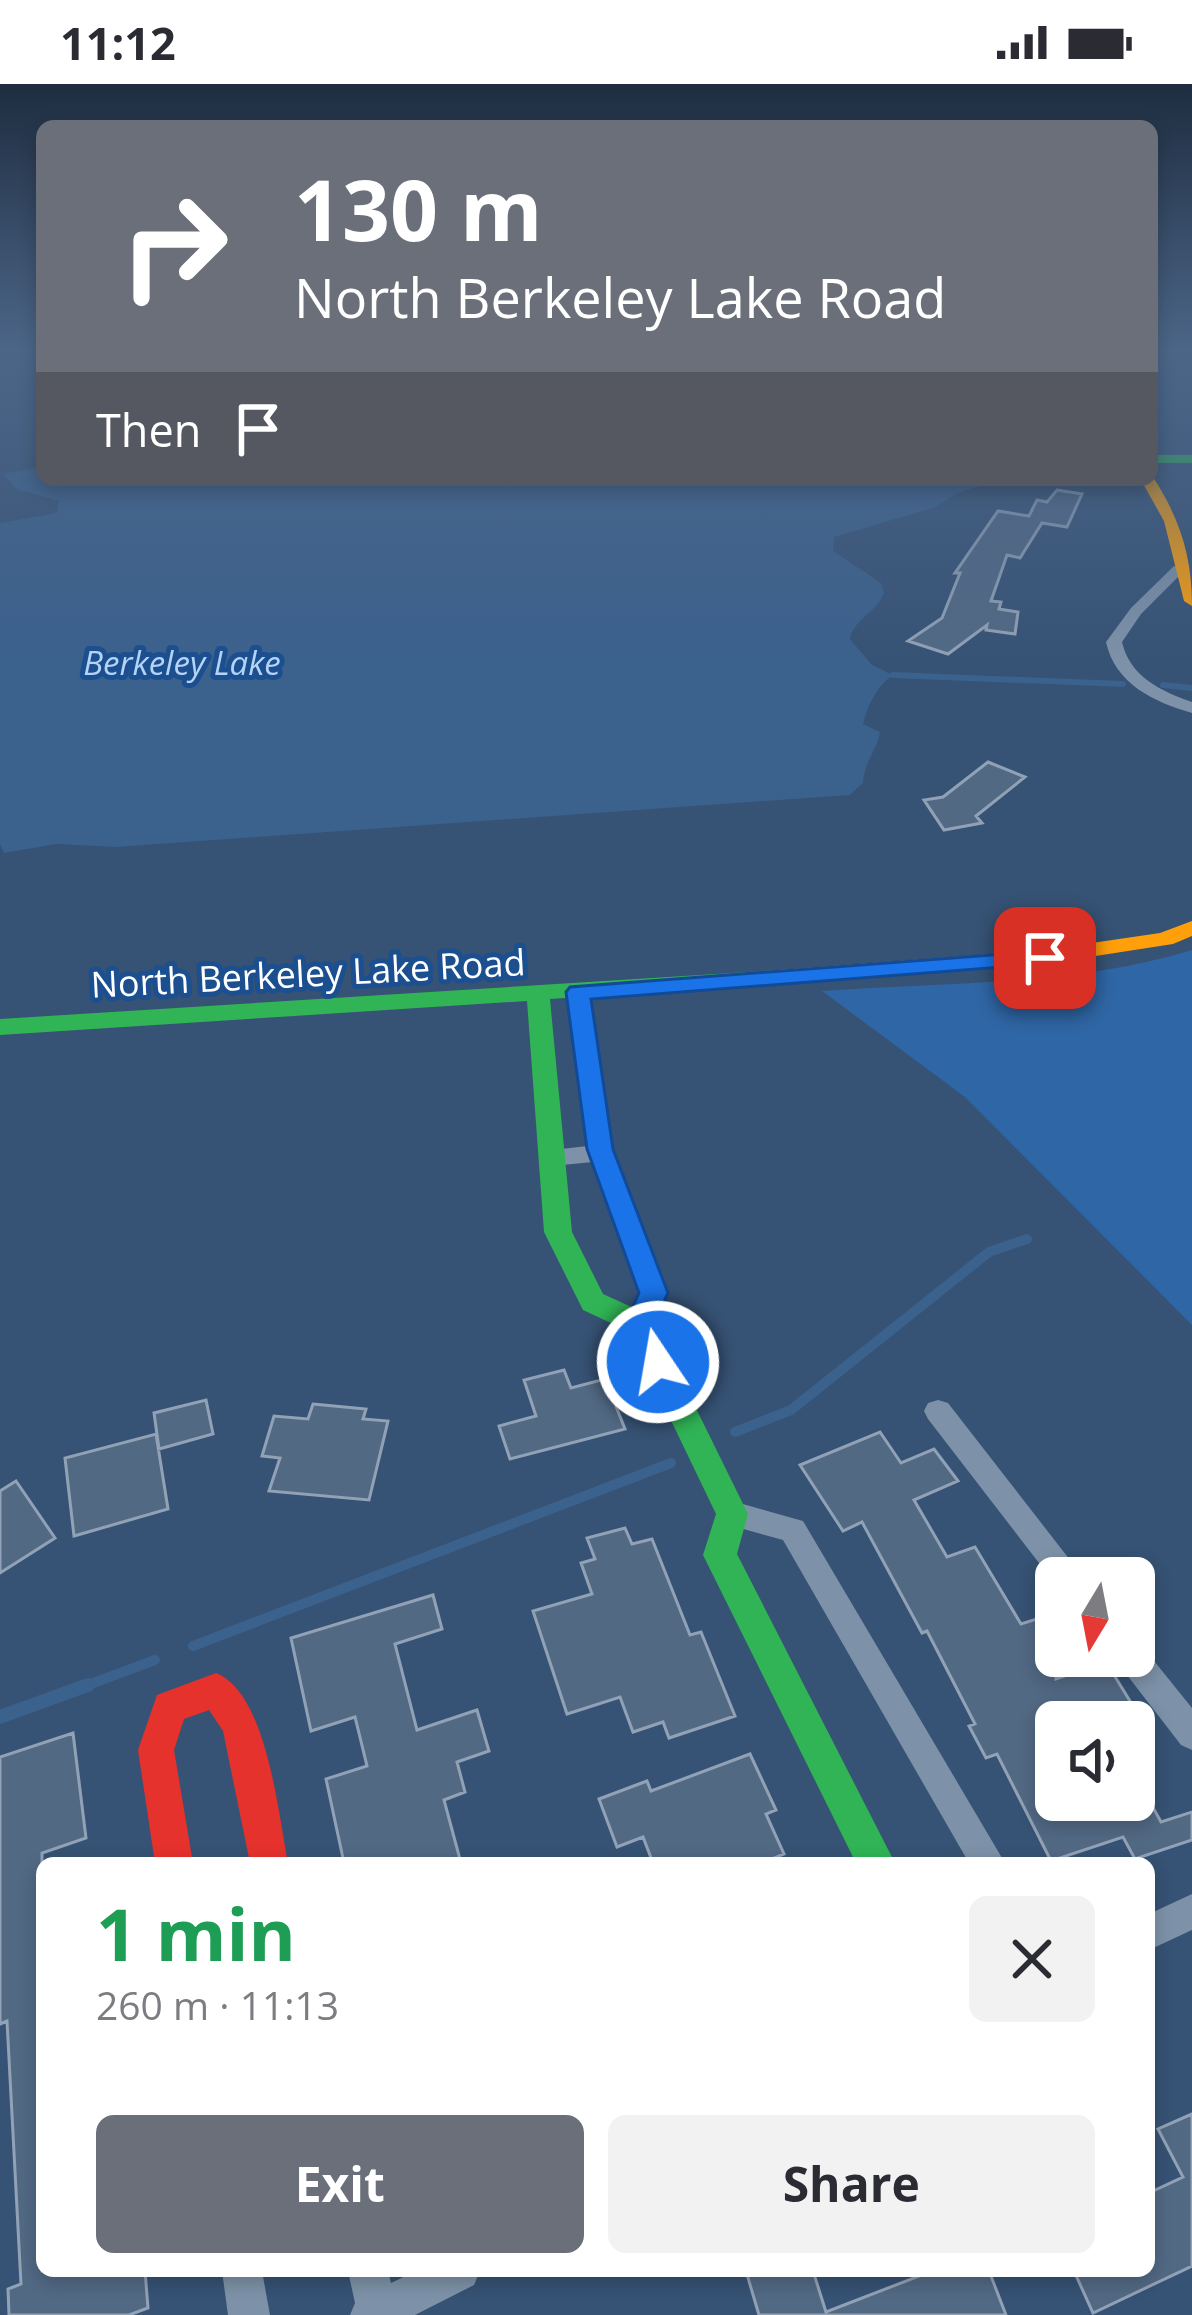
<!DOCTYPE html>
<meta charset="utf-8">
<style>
:root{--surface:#fff;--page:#f2f2f3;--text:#2b2b33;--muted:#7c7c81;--accent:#6b6f79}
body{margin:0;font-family:"Open Sans",sans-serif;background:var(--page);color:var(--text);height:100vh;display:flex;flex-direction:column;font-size:45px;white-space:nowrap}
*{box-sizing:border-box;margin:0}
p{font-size:39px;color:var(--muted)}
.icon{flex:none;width:66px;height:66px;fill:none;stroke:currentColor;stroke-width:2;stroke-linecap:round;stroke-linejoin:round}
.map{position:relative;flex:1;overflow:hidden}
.side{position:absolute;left:36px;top:1773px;width:1119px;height:420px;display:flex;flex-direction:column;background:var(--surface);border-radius:18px;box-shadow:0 6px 18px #0003}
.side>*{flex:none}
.hud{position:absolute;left:36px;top:36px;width:1122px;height:366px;border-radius:18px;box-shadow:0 6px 18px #0003;background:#6b6f79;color:#fff;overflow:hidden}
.needle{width:78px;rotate:190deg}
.tools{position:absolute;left:1035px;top:1473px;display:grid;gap:24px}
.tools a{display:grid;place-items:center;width:120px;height:120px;border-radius:18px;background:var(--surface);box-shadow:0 6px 18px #0003;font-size:60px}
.pin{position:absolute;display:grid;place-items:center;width:102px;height:102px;color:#fff;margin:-51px;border-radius:24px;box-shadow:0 6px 18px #0006}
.me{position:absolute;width:132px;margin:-66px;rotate:348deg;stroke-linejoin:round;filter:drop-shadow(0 0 9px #0008)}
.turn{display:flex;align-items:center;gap:42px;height:252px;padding:0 60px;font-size:54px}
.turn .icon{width:156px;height:156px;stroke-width:2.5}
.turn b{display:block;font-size:84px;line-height:102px}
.then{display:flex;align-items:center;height:114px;padding:0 60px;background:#0003;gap:24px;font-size:45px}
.round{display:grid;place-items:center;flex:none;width:126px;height:126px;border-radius:18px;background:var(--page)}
.headline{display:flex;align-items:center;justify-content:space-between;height:204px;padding:0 60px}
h1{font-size:72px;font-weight:700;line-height:90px;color:#1e9e55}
.button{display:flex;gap:24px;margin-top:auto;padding:24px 60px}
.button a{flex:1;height:138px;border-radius:18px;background:var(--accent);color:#fff;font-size:48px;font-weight:700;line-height:138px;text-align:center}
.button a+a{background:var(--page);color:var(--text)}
.status{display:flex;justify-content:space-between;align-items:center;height:84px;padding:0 60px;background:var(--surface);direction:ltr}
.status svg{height:33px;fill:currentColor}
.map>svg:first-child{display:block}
.green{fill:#2f66a5}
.water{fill:#3b618d}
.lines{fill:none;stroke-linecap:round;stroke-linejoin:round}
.stream-far2{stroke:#3b618d;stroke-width:6}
.stream-far1{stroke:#3b618d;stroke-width:10}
.stream{stroke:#3b618d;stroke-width:14}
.building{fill:#526984;stroke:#92a2b6;stroke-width:3}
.street{fill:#7d92a8;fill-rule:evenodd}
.fast{fill:#30b455;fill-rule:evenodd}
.slow{fill:#ff9f0a;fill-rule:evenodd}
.jam{fill:#e5322d;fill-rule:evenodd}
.route{fill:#1a73e8;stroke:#114b97;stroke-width:3}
.labels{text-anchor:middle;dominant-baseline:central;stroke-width:10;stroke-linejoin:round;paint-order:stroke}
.far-water-label{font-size:33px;font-style:italic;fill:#b5d3f5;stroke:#1b4f8f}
.street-label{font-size:36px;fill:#fff;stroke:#1b4f8f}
</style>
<div class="status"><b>11:12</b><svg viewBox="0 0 49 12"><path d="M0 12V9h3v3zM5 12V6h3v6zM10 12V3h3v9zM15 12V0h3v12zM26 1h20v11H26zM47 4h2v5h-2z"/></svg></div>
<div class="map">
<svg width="1192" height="2231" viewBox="0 0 1192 2231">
<rect width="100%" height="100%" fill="#365274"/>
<!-- green -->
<path class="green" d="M 1192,866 L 1192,1241 L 965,1013 L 822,907 C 943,898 1076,902 1192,866 Z"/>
<!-- water -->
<path class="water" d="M 42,383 L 42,396 L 1002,396 L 960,408 L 933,424 L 834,453 L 833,467 L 881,499 L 884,509 C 877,528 853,536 850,555 L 872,581 L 893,591 C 876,603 868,621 863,640 L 880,648 C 876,669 864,678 863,699 L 850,711 L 116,763 L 56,760 L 4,769 L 0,760 L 0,439 L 57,429 L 59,417 L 16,405 L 3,390 Z"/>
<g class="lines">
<!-- stream-far2 -->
<path class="stream-far2" d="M 893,591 L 1123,600
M 1163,601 L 1192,604"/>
<!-- stream-far1 -->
<path class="stream-far1" d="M 735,1348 L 791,1326 L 989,1168 L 1027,1155
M 193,1562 L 671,1379
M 80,1604 L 155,1576"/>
<!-- stream -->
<path class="stream" d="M 0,1633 L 88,1601"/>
</g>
<!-- building -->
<path class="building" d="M 1057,406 L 1082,410 L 1067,443 L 1042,439 L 1020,474 L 1007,471 L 991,517 L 1001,518 L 999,525 L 1018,528 L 1015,550 L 986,546 L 987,541 L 948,570 L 908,557 L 942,534 L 960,489 L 955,489 L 998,427 L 1029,432 L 1037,416 L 1047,418 Z
M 988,678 L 1025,693 L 976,732 L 982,739 L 944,746 L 924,716 L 943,713 Z
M 564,1286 L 571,1304 L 605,1295 L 625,1345 L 510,1375 L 499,1342 L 536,1332 L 524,1296 Z
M 206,1316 L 213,1350 L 159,1365 L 154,1329 Z
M 313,1320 L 366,1325 L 363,1335 L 388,1337 L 369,1416 L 269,1407 L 280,1374 L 262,1372 L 274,1332 L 308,1335 Z
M 880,1348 L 901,1379 L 934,1365 L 958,1397 L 914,1416 L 947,1473 L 975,1463 L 1021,1540 L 1056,1529 L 1056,1595 L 1106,1578 L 1133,1622 L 1088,1638 L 1056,1638 L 1056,1716 L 1134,1716 L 1145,1709 L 1161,1738 L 1192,1728 L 1192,1756 L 1135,1775 L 1123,1753 L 1051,1777 L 997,1670 L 986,1674 L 969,1642 L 975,1640 L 927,1547 L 922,1549 L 862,1438 L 843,1447 L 800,1381 Z
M 156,1350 L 168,1425 L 74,1452 L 65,1374 Z
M 16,1397 L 55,1454 L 0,1489 L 0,1407 Z
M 625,1444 L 632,1460 L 652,1455 L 690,1551 L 701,1548 L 735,1632 L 669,1654 L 663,1638 L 633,1648 L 620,1613 L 567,1630 L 533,1527 L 592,1510 L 581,1479 L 595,1475 L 587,1454 Z
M 433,1511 L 442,1545 L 395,1560 L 417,1646 L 477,1626 L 489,1667 L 457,1678 L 465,1708 L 444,1716 L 461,1779 L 344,1779 L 326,1695 L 367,1682 L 355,1633 L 311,1647 L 291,1554 Z
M 73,1649 L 86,1754 L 42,1769 L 42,2187 L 145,2187 L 148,2224 L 129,2231 L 9,2231 L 8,2205 L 21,2200 L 7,1937 L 0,1940 L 0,1673 Z
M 750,1670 L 776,1726 L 766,1730 L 784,1770 L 762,1779 L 653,1779 L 643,1753 L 617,1763 L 599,1715 L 647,1697 L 651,1707 Z
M 1192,2030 L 1192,2182 L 1093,2229 L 1074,2187 L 1149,2187 L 1149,2109 L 1183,2093 L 1158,2045 Z
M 746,2187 L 813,2187 L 826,2228 L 932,2187 L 989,2187 L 1006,2231 L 759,2231 Z"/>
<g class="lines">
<!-- street -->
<path class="street" d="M 1174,482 L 1186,485 L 1141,530 L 1122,558 C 1130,593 1161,607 1192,618 L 1192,629 C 1154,618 1115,600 1106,558 L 1131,524 Z
M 578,901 L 588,908 L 612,1065 L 666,1209 L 648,1246 L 639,1249 L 630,1246 L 626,1239 L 640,1209 L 593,1078 L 552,1082 L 540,1074 L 552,1066 L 588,1062 L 568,908 Z
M 938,1316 L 948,1319 L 1084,1494 L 1056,1494 L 1056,1501 L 928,1335 L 924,1327 L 928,1319 Z
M 732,1417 L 803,1437 L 1005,1779 L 969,1779 L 783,1456 L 722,1439 L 718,1430 L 722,1421 Z
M 1134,1558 L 1142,1562 L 1192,1624 L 1192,1666 L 1181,1661 L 1120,1582 L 1115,1572 L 1134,1572 Z
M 1192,1810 L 1192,1846 L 1149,1866 L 1149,1830 Z
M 222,2187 L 262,2187 L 270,2231 L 228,2231 Z
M 348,2187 L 388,2187 L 391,2199 L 416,2187 L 480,2187 L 474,2201 L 415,2231 L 350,2231 L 355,2219 Z"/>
<!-- fast -->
<path class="fast" d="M 1152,371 L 1192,371 L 1192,379 L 1152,379 Z
M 779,886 L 791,893 L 787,898 L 550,915 L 572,1148 L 603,1210 L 649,1231 L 654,1239 L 748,1430 L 737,1470 L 895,1779 L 856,1779 L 703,1471 L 716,1430 L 628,1247 L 583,1226 L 544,1148 L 527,917 L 0,951 L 0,935 Z"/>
<!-- slow -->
<path class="slow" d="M 1153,393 C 1180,435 1192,472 1192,522 L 1184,517 L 1164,437 L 1141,396 Z
M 1192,837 L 1192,852 L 1173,860 L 1044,880 L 779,900 L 767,893 L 779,886 L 1044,866 L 1160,849 Z"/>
<!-- jam -->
<path class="jam" d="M 216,1589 C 267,1609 278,1729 288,1779 L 250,1779 L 223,1647 L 209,1626 L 184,1635 L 174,1666 L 193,1779 L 155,1779 L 138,1666 L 157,1611 Z"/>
</g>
<!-- sky -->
<linearGradient id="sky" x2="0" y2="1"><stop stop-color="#1e2d40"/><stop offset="0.46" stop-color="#4c6688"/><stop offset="1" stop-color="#4c6688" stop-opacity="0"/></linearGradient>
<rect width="1192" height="578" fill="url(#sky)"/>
<!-- route -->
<path class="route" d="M 1045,867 L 1053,869 L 1053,879 L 591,915 L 613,1065 L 668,1209 L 654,1239 L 673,1278 L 669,1286 L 647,1286 L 625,1239 L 639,1209 L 587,1065 L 566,908 L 570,903 Z"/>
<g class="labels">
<!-- far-water labels -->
<g class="far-water-label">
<text x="182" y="578">Berkeley Lake</text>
</g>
<!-- street labels -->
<g class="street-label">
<text transform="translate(308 889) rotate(-3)">North Berkeley Lake Road</text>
</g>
</g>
</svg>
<div class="tools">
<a><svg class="needle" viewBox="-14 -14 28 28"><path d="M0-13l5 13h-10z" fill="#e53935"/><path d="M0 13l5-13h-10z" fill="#7c7c81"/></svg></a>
<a><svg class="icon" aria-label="sound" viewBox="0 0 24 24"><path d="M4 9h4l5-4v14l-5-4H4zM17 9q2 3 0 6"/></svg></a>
</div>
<div class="pin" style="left:1045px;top:874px;background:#d93025"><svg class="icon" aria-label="arrive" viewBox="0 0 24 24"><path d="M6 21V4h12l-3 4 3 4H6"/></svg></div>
<svg class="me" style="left:658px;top:1278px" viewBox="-20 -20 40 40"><circle r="17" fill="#1a73e8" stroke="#fff" stroke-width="3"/><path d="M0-11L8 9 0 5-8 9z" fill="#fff"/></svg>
<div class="hud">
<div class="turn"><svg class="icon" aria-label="right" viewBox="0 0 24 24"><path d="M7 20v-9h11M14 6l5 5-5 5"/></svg><div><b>130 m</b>North Berkeley Lake Road</div></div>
<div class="then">Then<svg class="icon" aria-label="arrive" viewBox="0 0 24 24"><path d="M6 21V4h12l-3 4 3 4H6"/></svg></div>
</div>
<section class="side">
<div class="headline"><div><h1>1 min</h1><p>260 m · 11:13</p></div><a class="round"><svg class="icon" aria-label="close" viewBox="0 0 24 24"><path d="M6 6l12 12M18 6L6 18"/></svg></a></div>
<div class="button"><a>Exit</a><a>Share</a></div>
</section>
</div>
